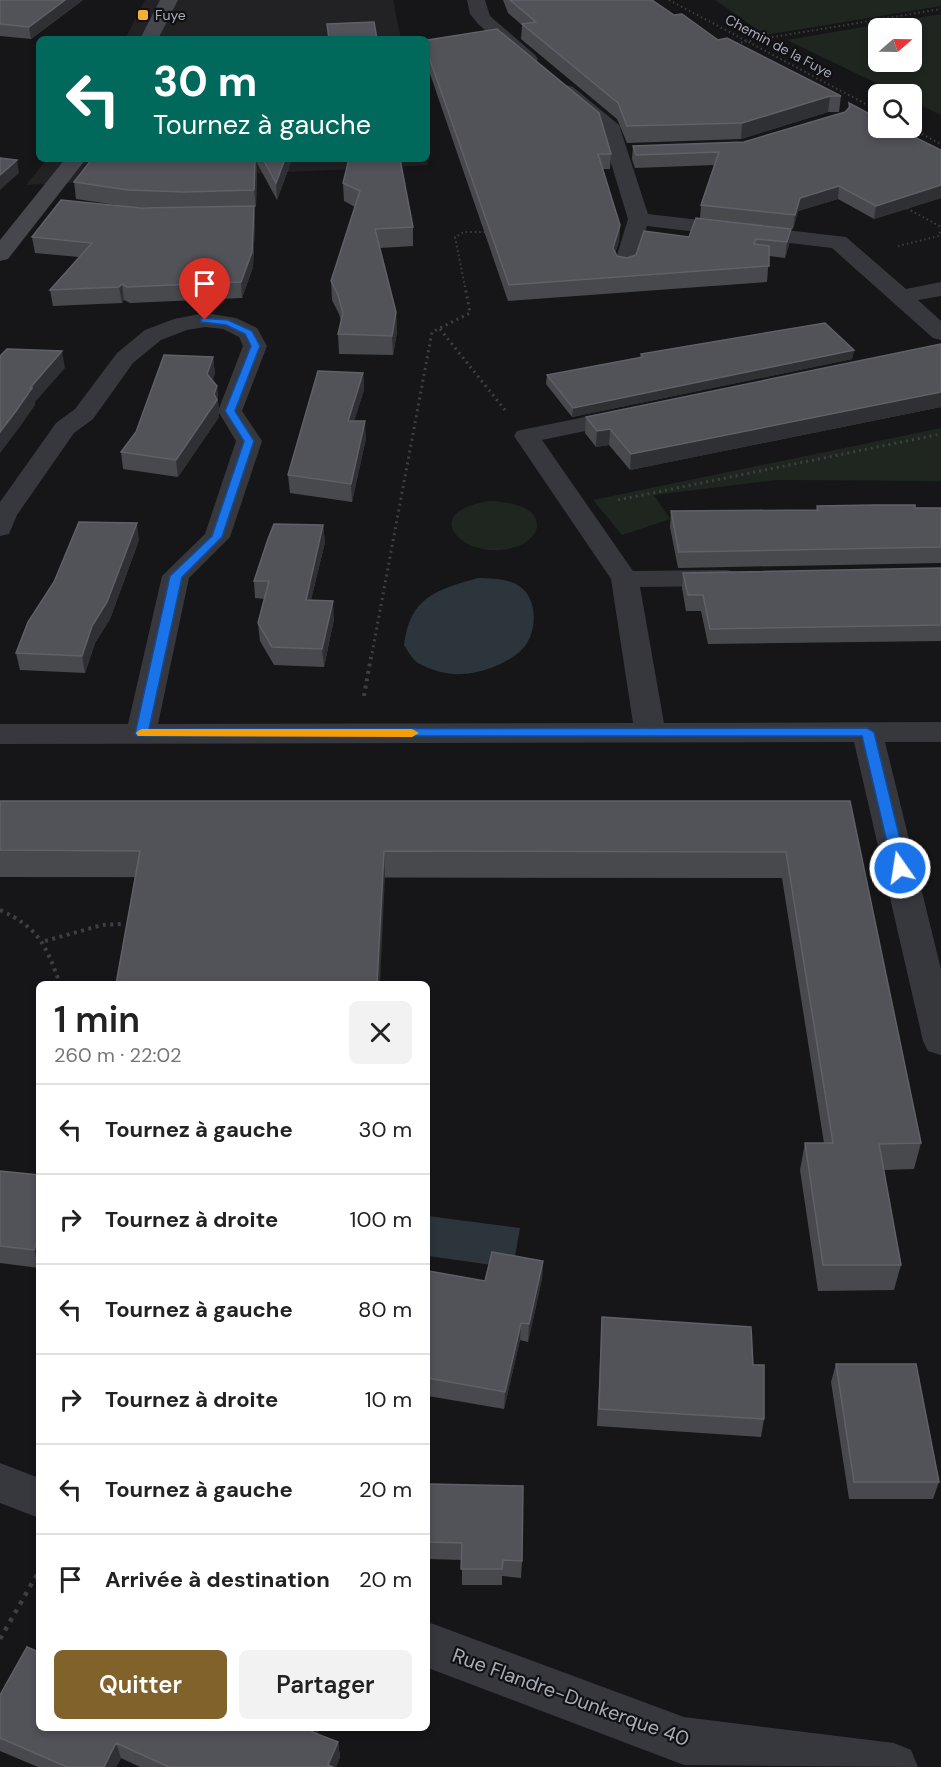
<!DOCTYPE html>
<html lang="fr">
<meta charset="utf-8">
<style>
:root{--surface:#fff;--page:#f2f2f2;--text:#222;--muted:#767676;--line:#e0e0e0;--accent:#80622a}
body{margin:0;font-family:"DM Sans",sans-serif;background:var(--page);color:var(--text);height:100vh;display:flex;flex-direction:column;font-size:22px;white-space:nowrap}
*{box-sizing:border-box;margin:0}
p{font-size:20px;color:var(--muted)}
.icon{flex:none;width:33px;height:33px;fill:none;stroke:currentColor;stroke-width:2;stroke-linecap:round;stroke-linejoin:round}
.map{position:relative;flex:1;overflow:hidden}
.details{position:absolute;left:36px;top:981px;width:394px;height:750px;display:flex;flex-direction:column;background:var(--surface);border-radius:9px;box-shadow:0 3px 9px #0003}
.details>*{flex:none}
.guide{position:absolute;left:36px;top:36px;width:394px;height:126px;border-radius:9px;box-shadow:0 3px 9px #0003;background:#00695c;color:#fff;overflow:hidden}
.needle{width:39px;rotate:70deg}
.tools{position:absolute;left:868px;top:18px;display:grid;gap:12px}
.tools a{display:grid;place-items:center;width:54px;height:54px;border-radius:9px;background:var(--surface);box-shadow:0 3px 9px #0003;font-size:30px}
.pin{position:absolute;display:grid;place-items:center;width:51px;height:51px;color:#fff;margin:-62px -26px;border-radius:50% 50% 50% 0;rotate:-45deg;box-shadow:0 0 6px #0007}
.pin .icon{rotate:45deg}
.me{position:absolute;width:66px;margin:-33px;rotate:347deg;stroke-linejoin:round;filter:drop-shadow(0 0 4px #0008)}
.turn{display:flex;align-items:center;gap:21px;height:126px;padding:0 18px;font-size:27px}
.turn .icon{width:78px;height:78px;stroke-width:2.5}
.turn b{display:block;font-size:42px;line-height:51px}
.round{display:grid;place-items:center;flex:none;width:63px;height:63px;border-radius:9px;background:var(--page)}
.headline{display:flex;align-items:center;justify-content:space-between;height:102px;padding:0 18px}
h1{font-size:36px;font-weight:600;line-height:45px}
.cta{display:flex;gap:12px;margin-top:auto;padding:12px 18px}
.cta a{flex:1;height:69px;border-radius:9px;background:var(--accent);color:#fff;font-size:24px;font-weight:600;line-height:69px;text-align:center}
.cta a+a{background:var(--page);color:var(--text)}
ul{padding:0;list-style:none}
li{display:flex;align-items:center;gap:18px;height:90px;padding:0 18px;border-top:2px solid var(--line)}
li div{flex:1}
li b{display:block;font-size:22px}
li em{font-style:normal}
.map>svg:first-child{display:block}
.built{fill:#222225}
.green{fill:#1e261f;fill-rule:evenodd}
.water{fill:#2c353c}
.lines{fill:none;stroke-linecap:round;stroke-linejoin:round}
.path-far3{stroke:#3d3f44;stroke-width:2;stroke-dasharray:1.5 3;stroke-linecap:butt}
.path-far2{stroke:#3d3f44;stroke-width:3;stroke-dasharray:2 4;stroke-linecap:butt}
.path-far1{stroke:#3d3f44;stroke-width:4;stroke-dasharray:3 4.5;stroke-linecap:butt}
.path{stroke:#3d3f44;stroke-width:4.5;stroke-dasharray:4 6;stroke-linecap:butt}
.minor{fill:#37383d;fill-rule:evenodd}
.secondary{fill:#45474d;fill-rule:evenodd}
.wall{fill:#47494d}
.shaded-wall{fill:#2f3033}
.building{fill:#525359;stroke:#5f6168;stroke-width:1.5}
.route{fill:#1a73e8;stroke:#114b97;stroke-width:1.5}
.slow{fill:#f59e0b}
.poi-dot{fill:#f2b134;stroke:#111113;stroke-width:2}
.labels{text-anchor:middle;dominant-baseline:central;stroke-width:4.5;stroke-linejoin:round;paint-order:stroke}
.far-poi-label{font-size:14px;fill:#a8adb8;stroke:#111113;text-anchor:start}
.far-street-label{font-size:14px;fill:#a8adb8;stroke:#111113}
.near-street-label{font-size:20px;fill:#a8adb8;stroke:#111113}
</style>
<div class="map">
<svg width="941" height="1767" viewBox="0 0 941 1767">
<rect width="100%" height="100%" fill="#161618"/>
<!-- built -->
<path class="built" d="M 145,0 L 393,0 L 401,39 L 125,39 Z
M 47,159 L 427,159 L 428,165 L 26,185 Z"/>
<!-- green -->
<path class="green" d="M 715,0 L 941,0 L 941,6 L 765,35 Z
M 941,14 L 941,115 L 912,101 L 912,94 L 899,94 L 787,40 ZM 912,28 L 912,62 L 879,62 L 879,28 Z
M 941,428 L 941,481 L 777,480 L 654,495 L 670,519 L 622,535 L 593,500 Z
M 490,501 C 505,502 539,505 537,527 C 536,535 529,540 523,544 C 470,569 411,512 490,501 Z"/>
<!-- water -->
<path class="water" d="M 478,578 C 489,578 504,579 514,583 C 537,593 538,625 527,643 C 516,661 482,674 462,674 C 447,675 430,670 418,663 C 412,659 408,651 404,645 C 410,597 436,590 478,578 Z
M 428,1216 L 520,1228 L 513,1268 L 428,1256 Z"/>
<g class="lines">
<!-- path-far3 -->
<path class="path-far3" d="M 669,0 L 879,111
M 732,44 L 941,9
M 910,128 L 941,144
M 903,206 L 941,227
M 898,246 L 939,236 L 941,229
M 465,287 L 455,237 L 464,232 L 488,232"/>
<!-- path-far2 -->
<path class="path-far2" d="M 440,329 L 505,410
M 618,500 L 941,434
M 371,659 L 432,332 L 470,313 L 465,286"/>
<!-- path-far1 -->
<path class="path-far1" d="M 364,696 L 371,657
M 0,910 C 39,928 46,945 60,984
M 45,941 L 102,925 L 122,924"/>
<!-- path -->
<path class="path" d="M 0,1639 L 39,1571"/>
<!-- minor -->
<path class="minor" d="M 467,0 L 485,0 L 490,16 L 535,55 L 538,59 L 535,63 L 523,63 L 478,24 L 470,14 Z
M 566,85 L 573,87 L 619,125 L 648,214 L 846,237 L 906,289 L 941,282 L 941,296 L 918,300 L 941,321 L 941,340 L 933,338 L 832,248 L 647,226 L 633,270 L 625,272 L 617,270 L 614,265 L 628,219 L 600,127 L 559,95 L 557,91 L 559,87 Z
M 205,313 L 236,318 L 257,328 L 267,346 L 242,411 L 262,441 L 230,537 L 189,578 L 158,724 L 633,723 L 611,579 L 514,436 L 517,431 L 526,429 L 629,408 L 638,410 L 641,415 L 638,420 L 542,440 L 633,571 L 726,570 L 736,572 L 740,578 L 736,584 L 726,586 L 640,587 L 664,723 L 941,722 L 941,742 L 885,742 L 941,969 L 941,1055 L 928,1051 L 923,1041 L 854,742 L 0,744 L 0,724 L 128,724 L 162,576 L 205,534 L 236,441 L 218,411 L 243,346 L 239,337 L 223,329 L 205,327 L 187,330 L 161,340 L 133,363 L 93,419 L 74,433 L 17,515 L 9,534 L 0,536 L 0,502 L 56,423 L 75,409 L 117,353 L 145,330 L 174,319 Z
M 0,1463 L 39,1478 L 39,1518 L 0,1503 Z
M 428,1622 L 684,1717 L 894,1743 L 911,1750 L 918,1767 L 684,1765 L 428,1668 Z"/>
<!-- secondary -->
<path class="secondary" d="M 160,0 L 178,0 L 158,39 L 140,39 Z
M 65,159 L 86,159 L 8,259 L 0,261 L 0,240 Z"/>
</g>
<!-- wall -->
<path class="wall" d="M 0,0 L 83,0 L 31,39 L 0,36 Z
M 503,0 L 652,0 L 674,15 L 718,40 L 841,96 L 839,112 L 828,112 L 741,139 L 627,143 L 617,119 L 521,39 L 522,25 L 508,13 Z
M 428,40 L 611,154 L 610,169 L 603,169 L 620,225 L 619,241 L 615,253 L 617,256 L 627,258 L 689,237 L 791,229 L 789,245 L 785,258 L 769,256 L 767,282 L 508,301 L 428,68 Z
M 849,103 L 941,150 L 941,198 L 874,219 L 838,199 L 798,211 L 793,229 L 700,218 L 701,205 L 715,165 L 635,168 L 632,159 L 633,146 L 744,142 L 845,112 L 848,108 Z
M 92,159 L 292,159 L 277,200 L 257,163 L 256,207 L 254,207 L 255,221 L 253,267 L 242,298 L 130,303 L 124,300 L 122,303 L 53,306 L 50,290 L 79,257 L 35,253 L 32,237 L 141,208 L 164,208 L 130,207 L 76,199 L 74,182 Z
M 349,159 L 413,227 L 413,246 L 380,248 L 396,312 L 397,332 L 393,355 L 339,354 L 338,334 L 341,321 L 339,314 L 332,300 L 331,281 L 355,207 L 344,201 L 343,183 Z
M 941,344 L 941,407 L 630,470 L 609,445 L 596,447 L 585,433 L 586,417 Z
M 854,350 L 852,359 L 572,417 L 546,384 L 547,375 L 640,358 L 641,354 Z
M 213,357 L 215,374 L 212,380 L 217,386 L 219,417 L 178,477 L 123,469 L 121,452 Z
M 363,373 L 364,390 L 354,421 L 366,438 L 352,502 L 290,493 L 288,475 Z
M 817,506 L 941,508 L 941,563 L 678,568 L 670,527 L 671,511 L 816,510 Z
M 323,525 L 325,542 L 311,600 L 334,619 L 324,667 L 274,665 L 260,641 L 258,623 L 265,599 L 255,598 L 254,581 Z
M 139,540 L 110,619 L 95,643 L 85,673 L 20,670 L 16,653 Z
M 941,568 L 941,641 L 708,644 L 701,611 L 686,611 L 682,588 L 683,573 Z
M 0,801 L 850,801 L 921,1143 L 914,1169 L 884,1170 L 901,1265 L 894,1290 L 818,1291 L 800,1170 L 805,1143 L 824,1143 L 782,878 L 0,877 Z
M 0,1171 L 39,1175 L 39,1268 L 0,1263 Z
M 543,1261 L 542,1279 L 528,1342 L 520,1340 L 504,1409 L 428,1396 L 428,1271 L 485,1281 Z
M 602,1317 L 764,1419 L 761,1437 L 597,1426 Z
M 836,1364 L 939,1482 L 933,1499 L 849,1499 L 831,1382 Z
M 428,1520 L 522,1561 L 521,1578 L 502,1576 L 502,1585 L 462,1585 L 462,1560 L 428,1559 Z
M 0,1695 L 39,1728 L 319,1735 L 338,1742 L 340,1757 L 336,1767 L 140,1767 L 121,1758 L 116,1767 L 38,1767 L 0,1751 Z"/>
<!-- shaded-wall -->
<path class="shaded-wall" d="M 65,0 L 83,0 L 31,39 L 29,27 Z
M 830,96 L 828,112 L 741,139 L 742,123 Z
M 255,159 L 257,159 L 257,163 L 256,207 L 254,190 Z
M 285,159 L 292,159 L 277,200 L 276,183 Z
M 17,160 L 19,173 L 0,190 L 0,175 Z
M 941,185 L 941,198 L 874,219 L 876,206 Z
M 839,186 L 838,199 L 798,211 L 793,229 L 795,215 L 800,198 Z
M 254,206 L 255,221 L 253,267 L 242,298 L 241,282 Z
M 620,225 L 619,241 L 612,264 L 613,248 Z
M 791,229 L 789,245 L 785,258 L 787,242 Z
M 122,284 L 124,300 L 122,303 L 119,287 Z
M 396,312 L 397,332 L 393,355 L 392,336 Z
M 854,350 L 852,359 L 572,417 L 573,408 Z
M 62,351 L 65,368 L 35,402 L 35,405 L 19,428 L 0,453 L 0,432 L 30,388 Z
M 213,357 L 215,374 L 209,391 L 207,374 Z
M 363,373 L 364,390 L 349,438 L 348,421 Z
M 217,386 L 219,417 L 178,477 L 176,460 L 214,394 Z
M 941,392 L 941,407 L 630,470 L 631,454 Z
M 365,421 L 366,438 L 352,502 L 351,484 Z
M 610,429 L 609,445 L 596,447 L 597,431 Z
M 137,523 L 139,540 L 110,619 L 95,643 L 85,673 L 82,656 L 92,626 Z
M 323,525 L 325,542 L 307,617 L 306,600 Z
M 333,601 L 334,619 L 324,667 L 322,649 Z
M 384,851 L 385,877 L 380,984 L 377,984 Z
M 39,1236 L 39,1267 L 34,1250 Z
M 543,1261 L 542,1279 L 528,1342 L 529,1324 Z
M 521,1323 L 520,1340 L 504,1409 L 505,1392 Z
M 314,1728 L 318,1728 L 319,1738 L 312,1732 Z
M 338,1742 L 340,1757 L 336,1767 L 329,1767 L 328,1765 Z
M 116,1743 L 121,1758 L 116,1767 L 104,1767 Z"/>
<!-- building -->
<path class="building" d="M 0,0 L 65,0 L 29,27 L 0,24 Z
M 510,0 L 652,0 L 674,15 L 682,14 L 718,40 L 727,38 L 841,96 L 830,96 L 742,123 L 627,126 L 618,103 L 522,24 L 536,22 Z
M 374,22 L 377,39 L 329,39 L 327,24 Z
M 497,29 L 599,113 L 611,154 L 598,154 L 620,225 L 613,248 L 617,256 L 627,258 L 636,255 L 644,231 L 689,237 L 696,218 L 791,229 L 787,242 L 756,239 L 754,244 L 769,246 L 769,266 L 509,285 L 428,54 L 428,40 Z
M 849,103 L 879,119 L 879,128 L 896,128 L 941,150 L 941,185 L 876,206 L 839,186 L 800,198 L 795,215 L 701,205 L 719,152 L 636,155 L 633,146 L 744,142 L 845,112 L 850,107 Z
M 0,158 L 17,160 L 0,175 Z
M 92,159 L 255,159 L 254,190 L 184,192 L 128,190 L 74,182 Z
M 263,159 L 285,159 L 276,183 Z
M 349,159 L 400,159 L 413,227 L 375,229 L 396,312 L 392,336 L 338,334 L 343,313 L 338,295 L 331,281 L 360,191 L 343,183 Z
M 61,200 L 141,208 L 254,206 L 252,252 L 241,282 L 127,287 L 122,284 L 119,287 L 50,290 L 92,243 L 32,237 Z
M 825,323 L 854,350 L 573,408 L 547,375 L 643,357 L 641,354 Z
M 941,344 L 941,392 L 631,454 L 610,429 L 597,431 L 586,417 Z
M 7,349 L 62,351 L 30,388 L 32,388 L 16,411 L 0,432 L 0,356 Z
M 164,355 L 213,357 L 207,374 L 217,386 L 214,394 L 217,400 L 176,460 L 121,452 L 136,432 Z
M 318,371 L 363,373 L 348,421 L 365,421 L 351,484 L 288,475 Z
M 875,505 L 915,505 L 915,508 L 941,508 L 941,547 L 679,552 L 671,511 L 818,510 L 817,506 Z
M 79,522 L 137,523 L 107,602 L 92,626 L 82,656 L 16,653 L 28,622 L 54,582 Z
M 274,524 L 323,525 L 306,600 L 333,601 L 322,649 L 272,647 L 258,623 L 269,581 L 254,581 L 268,539 Z
M 941,568 L 941,625 L 710,629 L 703,595 L 688,595 L 683,573 Z
M 0,801 L 850,801 L 921,1143 L 879,1144 L 901,1265 L 823,1265 L 805,1143 L 833,1143 L 786,852 L 384,851 L 377,984 L 116,984 L 140,851 L 0,850 Z
M 0,1171 L 39,1175 L 39,1236 L 34,1250 L 0,1246 Z
M 492,1252 L 543,1261 L 529,1324 L 521,1323 L 505,1392 L 428,1378 L 428,1271 L 485,1281 Z
M 602,1317 L 751,1327 L 753,1365 L 764,1365 L 764,1419 L 599,1409 Z
M 836,1364 L 916,1364 L 939,1482 L 854,1482 Z
M 429,1484 L 523,1486 L 522,1561 L 503,1560 L 502,1569 L 461,1569 L 462,1543 L 428,1542 Z
M 27,1647 L 39,1652 L 39,1728 L 314,1728 L 312,1732 L 338,1742 L 328,1765 L 333,1767 L 169,1767 L 116,1743 L 104,1767 L 67,1767 L 0,1738 L 0,1695 Z"/>
<!-- route -->
<path class="route" d="M 201,318 L 228,320 L 252,331 L 260,346 L 235,411 L 254,441 L 222,537 L 182,577 L 149,729 L 867,728 L 874,732 L 907,868 L 905,871 L 895,871 L 893,868 L 862,736 L 137,736 L 135,734 L 170,576 L 212,536 L 244,441 L 225,411 L 251,346 L 245,334 L 226,325 L 201,322 Z"/>
<!-- slow -->
<path class="slow" d="M 142,729 L 412,729 L 419,733 L 412,737 L 138,736 L 136,733 L 138,731 Z"/>
<!-- markers -->
<rect class="poi-dot" x="137" y="9" width="12" height="12" rx="3"/>
<g class="labels">
<!-- far-poi labels -->
<g class="far-poi-label">
<text x="155" y="15">Fuye</text>
</g>
<!-- far-street labels -->
<g class="far-street-label">
<text transform="translate(779 46) rotate(28)">Chemin de la Fuye</text>
</g>
<!-- near-street labels -->
<g class="near-street-label">
<text transform="translate(571 1697) rotate(20)">Rue Flandre-Dunkerque 40</text>
</g>
</g>
</svg>
<div class="tools">
<a><svg class="needle" viewBox="-14 -14 28 28"><path d="M0-13l5 13h-10z" fill="#e53935"/><path d="M0 13l5-13h-10z" fill="#767676"/></svg></a>
<a><svg class="icon" aria-label="search" viewBox="0 0 24 24"><circle cx="10" cy="10" r="6"/><path d="M15 15l6 6"/></svg></a>
</div>
<div class="pin" style="left:205px;top:320px;background:#d93025"><svg class="icon" aria-label="arrive" viewBox="0 0 24 24"><path d="M6 21V4h12l-3 4 3 4H6"/></svg></div>
<svg class="me" style="left:900px;top:868px" viewBox="-20 -20 40 40"><circle r="17" fill="#1a73e8" stroke="#fff" stroke-width="3"/><path d="M0-11L8 9 0 5-8 9z" fill="#fff"/></svg>
<div class="guide">
<div class="turn"><svg class="icon" aria-label="left" viewBox="0 0 24 24"><path d="M17 20v-9H6M10 6l-5 5 5 5"/></svg><div><b>30 m</b>Tournez à gauche</div></div>
</div>
<section class="details">
<div class="headline"><div><h1>1 min</h1><p>260 m · 22:02</p></div><a class="round"><svg class="icon" aria-label="close" viewBox="0 0 24 24"><path d="M6 6l12 12M18 6L6 18"/></svg></a></div>
<ul>
<li><svg class="icon" aria-label="left" viewBox="0 0 24 24"><path d="M17 20v-9H6M10 6l-5 5 5 5"/></svg><div><b>Tournez à gauche</b></div><em>30 m</em></li>
<li><svg class="icon" aria-label="right" viewBox="0 0 24 24"><path d="M7 20v-9h11M14 6l5 5-5 5"/></svg><div><b>Tournez à droite</b></div><em>100 m</em></li>
<li><svg class="icon" aria-label="left" viewBox="0 0 24 24"><path d="M17 20v-9H6M10 6l-5 5 5 5"/></svg><div><b>Tournez à gauche</b></div><em>80 m</em></li>
<li><svg class="icon" aria-label="right" viewBox="0 0 24 24"><path d="M7 20v-9h11M14 6l5 5-5 5"/></svg><div><b>Tournez à droite</b></div><em>10 m</em></li>
<li><svg class="icon" aria-label="left" viewBox="0 0 24 24"><path d="M17 20v-9H6M10 6l-5 5 5 5"/></svg><div><b>Tournez à gauche</b></div><em>20 m</em></li>
<li><svg class="icon" aria-label="arrive" viewBox="0 0 24 24"><path d="M6 21V4h12l-3 4 3 4H6"/></svg><div><b>Arrivée à destination</b></div><em>20 m</em></li>
</ul>
<div class="cta"><a>Quitter</a><a>Partager</a></div>
</section>
</div>
